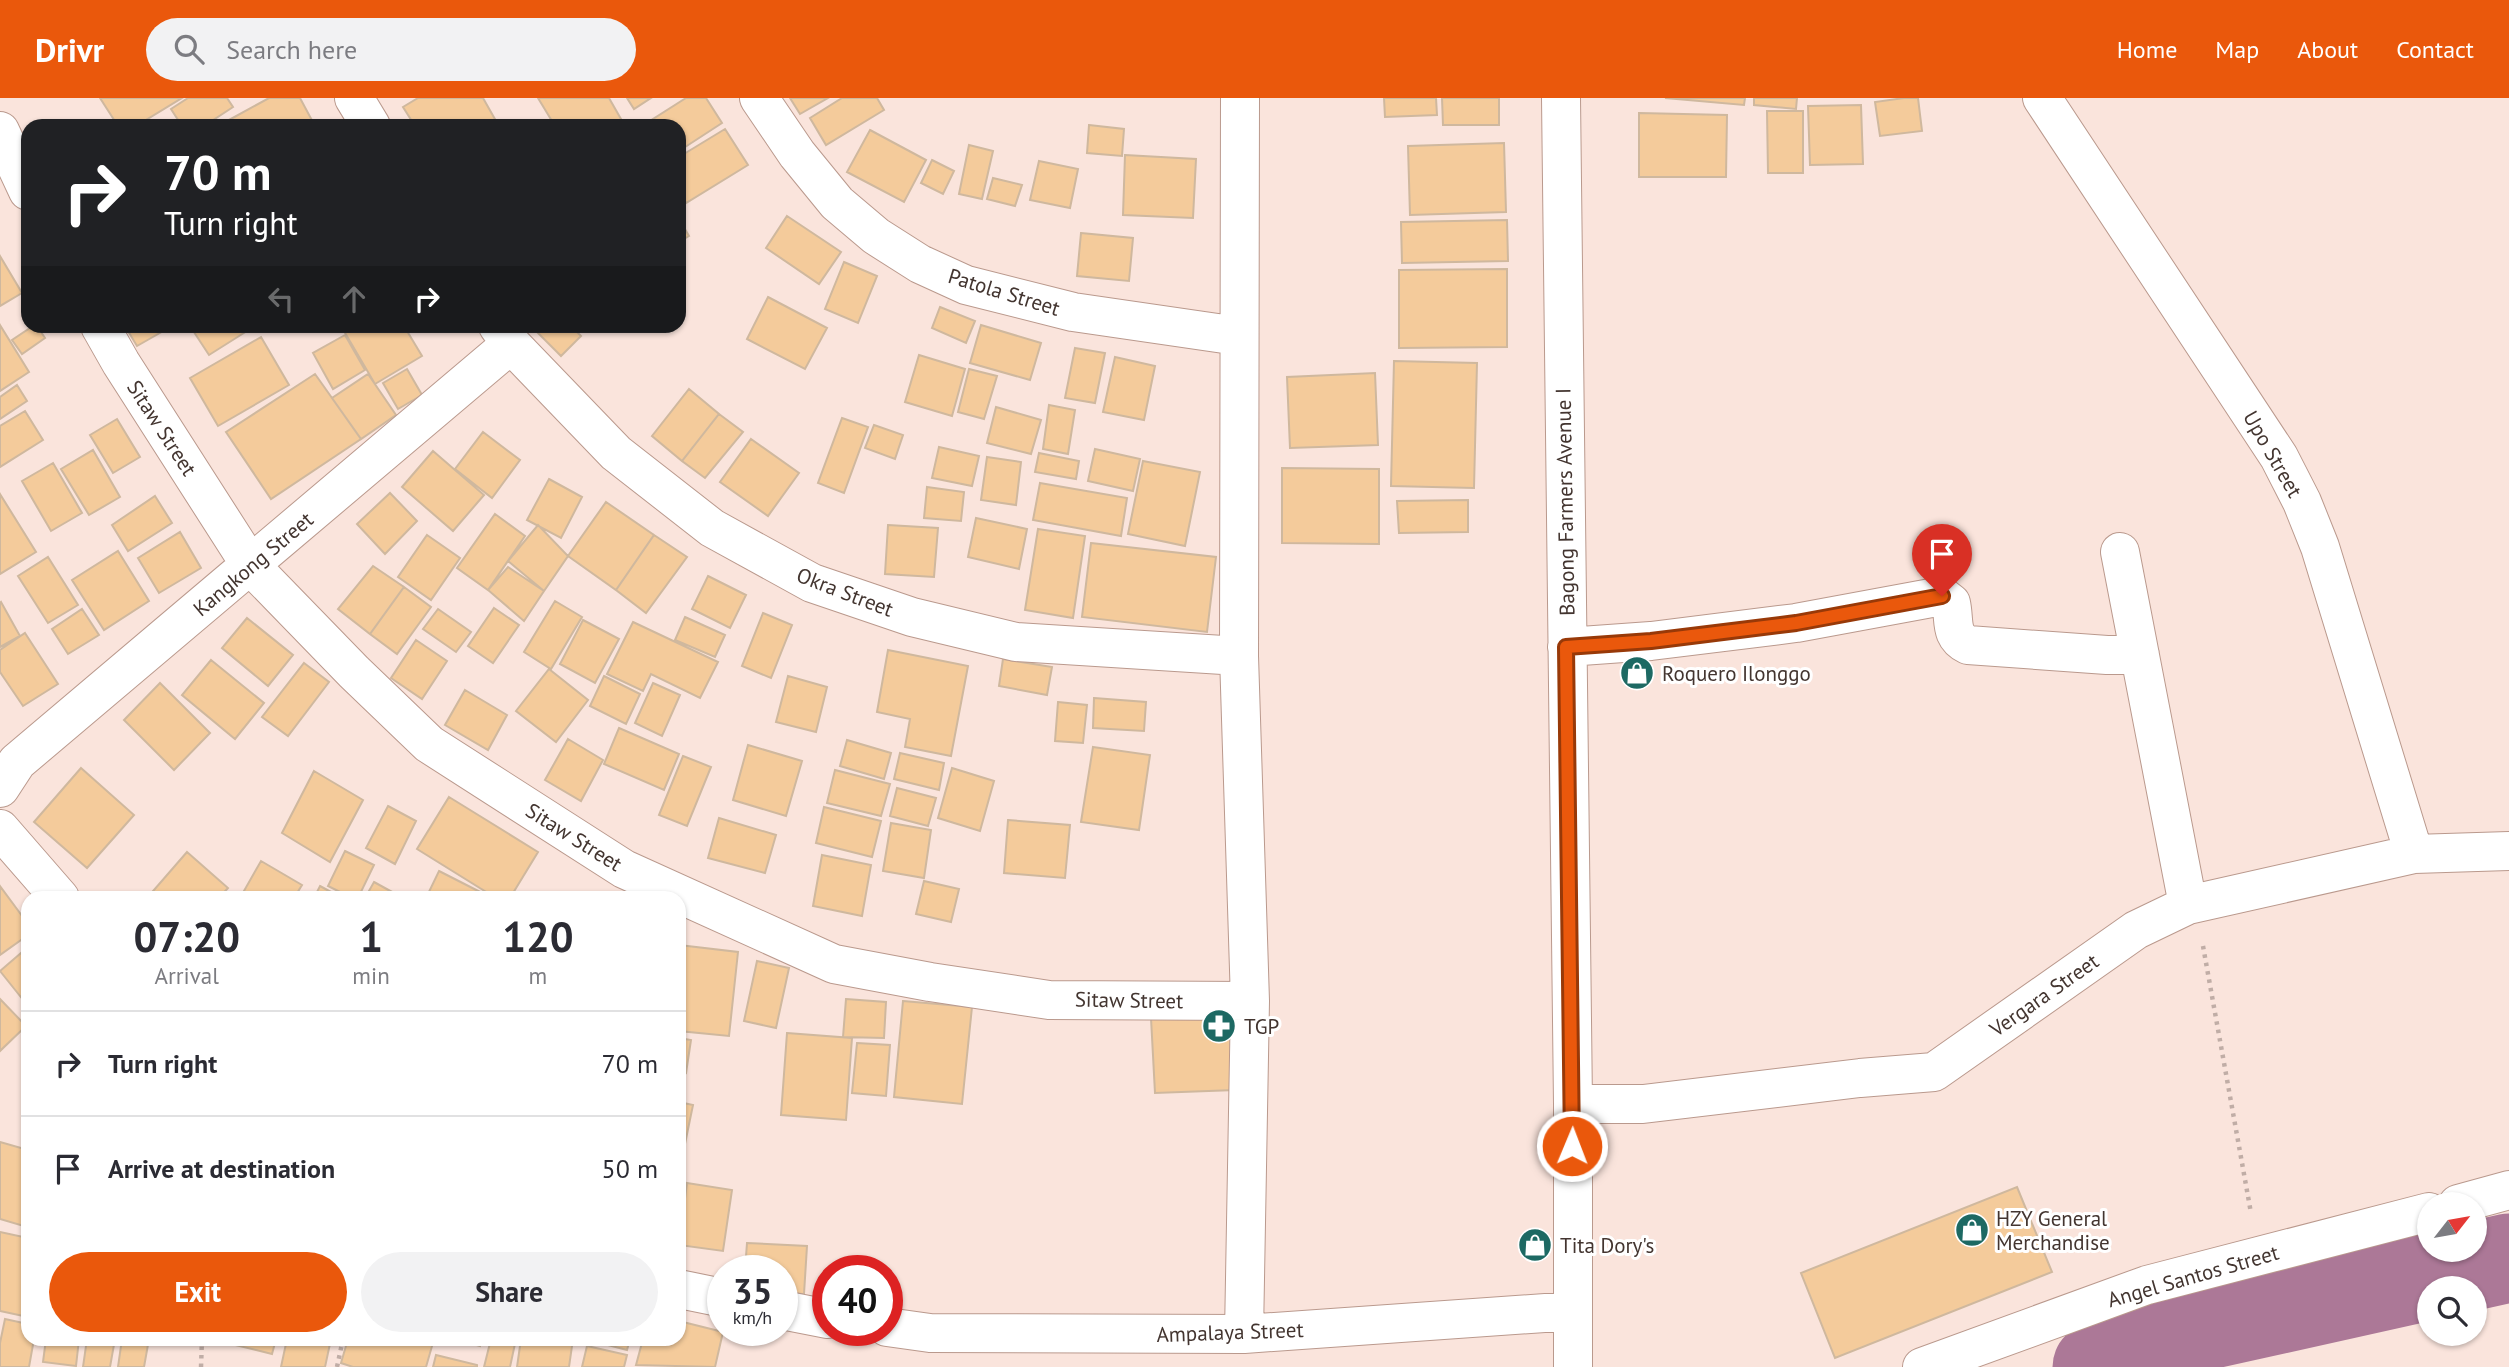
<!DOCTYPE html>
<style>
:root{--surface:#fff;--page:#f2f2f3;--text:#2b2b33;--muted:#7c7c81;--line:#e1e1e2;--accent:#ea580c}
body{margin:0;font-family:"PT Sans",sans-serif;background:var(--page);color:var(--text);height:100vh;display:flex;flex-direction:column;font-size:26px;white-space:nowrap}
*{box-sizing:border-box;margin:0}
p{font-size:23px;color:var(--muted)}
.icon{flex:none;width:38px;height:38px;fill:none;stroke:currentColor;stroke-width:2;stroke-linecap:round;stroke-linejoin:round}
.map{position:relative;flex:1;overflow:hidden}
.panel{position:absolute;left:21px;top:793px;width:665px;height:455px;display:flex;flex-direction:column;background:var(--surface);border-radius:21px;box-shadow:0 2px 5px #0004}
.panel>*{flex:none}
.top-card{position:absolute;left:21px;top:21px;width:665px;height:214px;border-radius:21px;box-shadow:0 2px 5px #0004;background:#202124;color:#fff;overflow:hidden}
.needle{width:46px;rotate:59deg}
.controls{position:absolute;left:2417px;top:1094px;display:grid;gap:14px}
.controls a{display:grid;place-items:center;width:70px;height:70px;border-radius:50%;background:var(--surface);box-shadow:0 2px 5px #0004;font-size:35px}
.speed{position:absolute;left:707px;top:1157px;display:flex;gap:14px;font-size:35px;font-weight:700;text-align:center}
.speed>*{display:grid;place-content:center;width:91px;height:91px;border-radius:50%;background:var(--surface);box-shadow:0 2px 5px #0004;line-height:1}
.speed small{font-size:18px;font-weight:400}
.speed .limit{border:10px solid #d22;background:#fff;color:#111}
.pin{position:absolute;display:grid;place-items:center;width:60px;height:60px;color:#fff;margin:-72px -30px;border-radius:50% 50% 50% 0;rotate:-45deg;box-shadow:0 0 7px #0007}
.pin .icon{rotate:45deg}
.me{position:absolute;width:77px;margin:-38px;rotate:1deg;stroke-linejoin:round;filter:drop-shadow(0 0 5px #0008)}
.turn{display:flex;align-items:center;gap:24px;height:147px;padding:0 28px;font-size:32px}
.turn .icon{width:91px;height:91px;stroke-width:2.5}
.turn b{display:block;font-size:49px;line-height:60px}
.lanes{display:flex;align-items:center;height:66px;padding:0 28px;background:#0003;justify-content:center;gap:35px;direction:ltr}
.lanes .off{opacity:.35}
.eta{display:flex;justify-content:space-evenly;align-items:center;height:119px;text-align:center}
.eta b{font-size:42px;font-weight:800;line-height:49px}
.action{display:flex;gap:14px;margin-top:auto;padding:14px 28px}
.action a{flex:1;height:80px;border-radius:42px;background:var(--accent);color:#fff;font-size:28px;font-weight:800;line-height:80px;text-align:center}
.action a+a{background:var(--page);color:var(--text)}
ul{padding:0;list-style:none}
li{display:flex;align-items:center;gap:21px;height:105px;padding:0 28px;border-top:2px solid var(--line)}
li div{flex:1}
li b{display:block;font-size:26px}
li em{font-style:normal}
header{display:flex;align-items:center;gap:42px;box-sizing:border-box;height:98px;padding:0 35px;background:var(--accent);color:#fff}
header strong{font-size:33px}
nav{display:flex;gap:38px;margin-inline-start:auto;font-size:24px}
.search{width:490px;height:63px;background:var(--page);display:flex;align-items:center;gap:18px;box-sizing:border-box;padding:0 24px;border-radius:38px;color:var(--muted);font-size:26px}
.map>svg:first-child{display:block}
.lines{fill:none;stroke-linecap:round;stroke-linejoin:round}
.river{stroke:#ac7897;stroke-width:89}
.building{fill:#f4cb9b;stroke:#cfb89e;stroke-width:2}
.minor-casing{stroke:#ba998d;stroke-width:40}
.path{stroke:#c0ada6;stroke-width:4.5;stroke-dasharray:3.5 5;stroke-linecap:butt}
.minor{stroke:#fff;stroke-width:38}
.route-casing{stroke:#983908;stroke-width:18}
.route{stroke:#ea580c;stroke-width:12}
.labels{text-anchor:middle;dominant-baseline:central;stroke-width:6;stroke-linejoin:round;paint-order:stroke}
.street-label{font-size:21px;fill:#433530;stroke:#fff}
.poi-label{font-size:21px;fill:#433530;stroke:#fff;text-anchor:start}
</style>
<header>
<strong>Drivr</strong>
<div class="search"><svg class="icon" aria-label="search" viewBox="0 0 24 24"><circle cx="10" cy="10" r="6"/><path d="M15 15l6 6"/></svg>Search here</div>
<nav><a>Home</a><a>Map</a><a>About</a><a>Contact</a></nav>
</header>
<div class="map">
<svg width="2509" height="1269" viewBox="0 0 2509 1269">
<rect width="100%" height="100%" fill="#fae4dc"/>
<g class="lines">
<!-- river -->
<path class="river" d="M 2097,1269 L 2185,1232 L 2509,1160"/>
</g>
<!-- building -->
<path class="building" d="M 100,0 L 182,0 L 136,28 L 118,28 Z
M 188,0 L 227,0 L 233,9 L 204,28 L 182,28 L 171,11 Z
M 269,0 L 300,0 L 315,28 L 218,28 Z
M 418,0 L 483,0 L 496,23 L 488,28 L 415,28 L 403,9 Z
M 538,0 L 609,0 L 625,28 L 555,28 Z
M 627,0 L 651,0 L 634,11 Z
M 686,0 L 706,0 L 722,25 L 679,53 L 679,28 L 642,28 Z
M 790,0 L 828,0 L 800,16 Z
M 842,0 L 877,0 L 884,12 L 826,47 L 810,20 Z
M 1384,0 L 1436,0 L 1437,17 L 1385,19 Z
M 1442,0 L 1499,0 L 1499,27 L 1443,27 Z
M 1665,0 L 1745,0 L 1744,7 Z
M 1754,0 L 1797,0 L 1796,11 L 1754,7 Z
M 1904,0 L 1918,0 L 1922,33 L 1880,38 L 1875,4 Z
M 1861,7 L 1863,66 L 1810,67 L 1808,8 Z
M 1767,13 L 1803,13 L 1803,75 L 1768,75 Z
M 1639,15 L 1727,17 L 1726,79 L 1639,79 Z
M 1089,27 L 1124,31 L 1122,58 L 1087,55 Z
M 725,31 L 748,67 L 686,105 L 679,92 L 679,59 Z
M 870,32 L 926,62 L 904,104 L 847,74 Z
M 1504,45 L 1506,114 L 1410,117 L 1408,48 Z
M 969,47 L 993,53 L 982,101 L 959,96 Z
M 1125,57 L 1196,61 L 1193,120 L 1123,117 Z
M 932,62 L 954,73 L 943,96 L 921,85 Z
M 1039,63 L 1078,71 L 1070,110 L 1030,102 Z
M 993,80 L 1022,87 L 1015,108 L 987,101 Z
M 787,118 L 841,154 L 819,186 L 766,150 Z
M 679,121 L 689,138 L 679,144 Z
M 1507,122 L 1508,163 L 1402,165 L 1401,124 Z
M 1081,135 L 1133,140 L 1129,183 L 1077,178 Z
M 0,158 L 22,195 L 0,208 Z
M 844,164 L 877,178 L 858,225 L 825,211 Z
M 1507,171 L 1507,249 L 1399,250 L 1399,172 Z
M 768,199 L 827,230 L 805,271 L 747,241 Z
M 940,209 L 975,223 L 966,245 L 932,230 Z
M 0,227 L 29,274 L 0,293 Z
M 981,227 L 1041,245 L 1030,282 L 970,265 Z
M 33,228 L 37,228 L 45,240 L 22,256 L 12,242 Z
M 125,228 L 172,228 L 137,248 Z
M 190,228 L 244,228 L 247,233 L 209,257 Z
M 341,228 L 404,228 L 422,258 L 375,286 Z
M 531,228 L 571,228 L 581,238 L 561,258 Z
M 345,237 L 365,272 L 333,291 L 313,255 Z
M 261,239 L 289,287 L 218,328 L 190,280 Z
M 1075,250 L 1105,255 L 1095,305 L 1065,300 Z
M 919,257 L 965,271 L 952,318 L 905,304 Z
M 1115,259 L 1155,268 L 1144,322 L 1103,314 Z
M 1394,263 L 1477,265 L 1474,390 L 1391,388 Z
M 407,271 L 422,297 L 398,311 L 383,285 Z
M 969,271 L 997,278 L 984,321 L 958,314 Z
M 1375,275 L 1378,347 L 1290,350 L 1287,279 Z
M 315,276 L 361,341 L 271,401 L 226,334 Z
M 368,276 L 396,317 L 361,341 L 332,300 Z
M 17,287 L 27,303 L 0,321 L 0,299 Z
M 689,291 L 719,316 L 682,363 L 652,338 Z
M 1049,307 L 1075,312 L 1068,356 L 1043,351 Z
M 996,309 L 1041,322 L 1031,356 L 987,345 Z
M 25,313 L 43,342 L 0,369 L 0,328 Z
M 719,316 L 743,334 L 705,380 L 682,363 Z
M 842,320 L 868,329 L 844,395 L 818,385 Z
M 117,321 L 140,359 L 113,375 L 90,337 Z
M 874,327 L 903,337 L 895,361 L 865,350 Z
M 483,334 L 520,362 L 492,400 L 455,371 Z
M 751,341 L 799,375 L 768,418 L 720,384 Z
M 939,349 L 979,358 L 972,388 L 932,380 Z
M 1095,351 L 1140,361 L 1133,393 L 1088,383 Z
M 93,352 L 120,399 L 89,417 L 61,371 Z
M 433,353 L 484,397 L 453,433 L 402,389 Z
M 1039,355 L 1079,363 L 1076,381 L 1035,374 Z
M 987,359 L 1021,364 L 1016,407 L 981,402 Z
M 1143,363 L 1200,374 L 1185,448 L 1128,436 Z
M 53,365 L 82,415 L 51,433 L 22,383 Z
M 1282,370 L 1379,371 L 1379,446 L 1282,445 Z
M 549,381 L 582,399 L 561,440 L 527,422 Z
M 1040,385 L 1127,400 L 1121,438 L 1033,422 Z
M 927,389 L 964,394 L 961,423 L 924,420 Z
M 390,395 L 417,423 L 385,456 L 357,426 Z
M 0,396 L 36,454 L 0,476 Z
M 155,398 L 172,425 L 128,453 L 112,427 Z
M 1468,402 L 1468,434 L 1399,435 L 1397,403 Z
M 606,404 L 654,437 L 616,492 L 568,458 Z
M 495,416 L 525,438 L 488,492 L 457,470 Z
M 976,420 L 1027,431 L 1019,471 L 968,459 Z
M 538,427 L 568,458 L 544,493 L 508,463 Z
M 888,427 L 938,430 L 934,479 L 885,476 Z
M 1038,431 L 1085,438 L 1073,520 L 1025,512 Z
M 180,434 L 201,470 L 159,495 L 138,460 Z
M 427,437 L 460,460 L 431,502 L 398,479 Z
M 654,437 L 687,459 L 646,515 L 616,492 Z
M 1091,445 L 1216,459 L 1207,534 L 1082,519 Z
M 118,453 L 149,503 L 104,532 L 72,482 Z
M 48,459 L 78,507 L 48,525 L 18,478 Z
M 373,468 L 404,489 L 370,536 L 338,511 Z
M 508,469 L 544,493 L 524,523 L 488,492 Z
M 708,478 L 746,497 L 730,530 L 692,511 Z
M 404,489 L 431,509 L 397,556 L 370,536 Z
M 555,503 L 582,519 L 551,571 L 524,554 Z
M 1,504 L 20,538 L 0,549 L 0,505 Z
M 494,510 L 519,527 L 493,565 L 468,548 Z
M 82,511 L 99,537 L 68,556 L 52,531 Z
M 438,511 L 471,534 L 456,554 L 423,531 Z
M 763,515 L 792,527 L 771,580 L 742,568 Z
M 685,519 L 725,537 L 715,559 L 675,542 Z
M 247,520 L 293,557 L 268,588 L 222,550 Z
M 583,522 L 619,541 L 595,585 L 560,566 Z
M 633,524 L 718,564 L 700,600 L 651,576 L 643,593 L 607,576 Z
M 25,535 L 58,586 L 23,608 L 0,574 L 0,552 Z
M 416,542 L 447,563 L 422,601 L 391,580 Z
M 888,552 L 968,568 L 951,658 L 905,649 L 910,621 L 877,614 Z
M 1003,561 L 1052,569 L 1047,597 L 999,588 Z
M 211,562 L 264,605 L 235,641 L 182,597 Z
M 304,565 L 329,584 L 288,638 L 262,619 Z
M 549,571 L 588,602 L 556,644 L 516,613 Z
M 604,578 L 640,596 L 626,626 L 590,608 Z
M 788,578 L 827,589 L 816,634 L 776,624 Z
M 160,585 L 210,635 L 174,672 L 124,622 Z
M 653,585 L 680,597 L 662,638 L 635,625 Z
M 465,592 L 507,617 L 488,652 L 445,627 Z
M 1094,600 L 1146,604 L 1144,633 L 1093,630 Z
M 1058,604 L 1087,607 L 1083,645 L 1055,643 Z
M 619,630 L 679,656 L 664,692 L 604,666 Z
M 568,641 L 603,662 L 581,703 L 545,682 Z
M 847,642 L 891,655 L 884,681 L 840,668 Z
M 748,647 L 802,663 L 786,718 L 733,702 Z
M 1093,649 L 1150,657 L 1139,732 L 1081,724 Z
M 900,655 L 944,665 L 939,692 L 894,681 Z
M 683,658 L 711,669 L 687,728 L 659,717 Z
M 81,670 L 134,717 L 87,770 L 34,724 Z
M 952,670 L 994,683 L 980,733 L 938,720 Z
M 835,672 L 890,686 L 881,718 L 827,705 Z
M 314,673 L 363,702 L 330,764 L 282,735 Z
M 897,690 L 936,700 L 928,728 L 890,718 Z
M 449,699 L 538,754 L 510,800 L 496,800 L 417,751 Z
M 388,708 L 416,723 L 395,766 L 366,750 Z
M 824,709 L 881,723 L 872,759 L 816,745 Z
M 719,720 L 776,737 L 765,775 L 708,760 Z
M 1008,722 L 1070,727 L 1065,780 L 1004,775 Z
M 891,725 L 931,732 L 924,780 L 883,773 Z
M 345,753 L 374,767 L 358,800 L 352,800 L 328,788 Z
M 187,754 L 228,790 L 219,800 L 147,800 Z
M 822,757 L 871,767 L 862,818 L 813,808 Z
M 261,763 L 302,787 L 294,800 L 240,800 Z
M 439,773 L 492,800 L 426,800 Z
M 924,783 L 959,791 L 951,824 L 916,816 Z
M 374,784 L 403,800 L 365,800 Z
M 0,788 L 28,826 L 28,837 L 0,857 Z
M 320,788 L 342,800 L 314,800 Z
M 679,847 L 738,854 L 729,938 L 679,933 Z
M 28,849 L 28,908 L 0,873 Z
M 757,863 L 789,870 L 776,930 L 744,923 Z
M 0,901 L 26,928 L 0,953 Z
M 846,901 L 886,904 L 884,940 L 843,939 Z
M 903,903 L 972,909 L 962,1006 L 894,999 Z
M 1231,917 L 1235,992 L 1155,995 L 1151,920 Z
M 787,935 L 852,940 L 846,1022 L 781,1017 Z
M 679,940 L 691,942 L 686,975 L 679,974 Z
M 857,945 L 890,947 L 886,998 L 852,995 Z
M 679,1004 L 693,1007 L 679,1075 Z
M 0,1044 L 28,1052 L 27,1129 L 0,1121 Z
M 687,1085 L 732,1092 L 723,1153 L 679,1147 Z
M 2017,1089 L 2052,1174 L 1835,1260 L 1801,1175 Z
M 0,1134 L 28,1140 L 28,1219 L 0,1213 Z
M 747,1145 L 807,1148 L 804,1196 L 782,1195 L 782,1172 L 745,1172 Z
M 5,1221 L 28,1226 L 28,1241 L 34,1241 L 29,1269 L 0,1269 L 0,1245 Z
M 679,1223 L 723,1234 L 715,1269 L 636,1267 L 643,1241 L 679,1241 Z
M 46,1241 L 79,1241 L 76,1268 L 43,1264 Z
M 87,1241 L 115,1241 L 110,1269 L 83,1269 Z
M 122,1241 L 149,1241 L 144,1269 L 118,1269 Z
M 220,1241 L 276,1241 L 272,1256 L 219,1243 Z
M 287,1241 L 331,1241 L 325,1269 L 281,1269 Z
M 348,1241 L 434,1241 L 426,1269 L 353,1269 L 341,1265 Z
M 455,1241 L 482,1241 L 480,1248 Z
M 491,1241 L 516,1241 L 510,1269 L 484,1269 Z
M 521,1241 L 573,1241 L 569,1269 L 517,1269 Z
M 585,1241 L 630,1241 L 627,1252 Z
M 587,1248 L 627,1257 L 624,1269 L 582,1269 Z
M 436,1257 L 477,1267 L 477,1269 L 433,1269 Z"/>
<g class="lines">
<!-- minor casing -->
<g class="minor-casing">
<path id="minor" d="M 354,0 L 371,28
M 759,0 L 797,56 L 837,105 L 876,138 L 920,166 L 966,187 L 1073,214 L 1238,238
M 1240,0 L 1239,558 L 1250,903 L 1244,1236
M 1561,0 L 1573,1006 L 1573,1269
M 2042,0 L 2279,359 L 2302,404 L 2320,449 L 2414,756
M 0,33 L 28,93
M 100,228 L 121,265 L 251,468 L 354,574 L 429,646 L 624,771 L 834,866 L 930,884 L 1049,902 L 1250,903
M 498,228 L 511,246 L 616,355 L 712,430 L 812,485 L 912,519 L 1016,544 L 1239,558
M 2120,454 L 2188,807
M 1567,549 L 1651,543 L 1796,525 L 1942,498 L 1951,505 C 1955,522 1949,538 1968,547 L 2107,557 L 2140,557
M 0,690 L 17,664 L 511,246
M 0,731 L 60,800
M 1573,1006 L 1643,1006 L 1860,980 L 1934,974 L 2136,832 L 2188,807 L 2414,756 L 2509,753
M 2458,1106 L 2509,1092
M 679,1191 L 723,1200
M 782,1212 L 828,1221
M 887,1229 L 930,1235 L 1244,1236 L 1573,1213
M 1922,1269 L 2147,1187 L 2429,1114"/>
</g>
<!-- path -->
<path class="path" d="M 2203,848 L 2251,1115
M 201,1269 L 202,1241
M 337,1269 L 343,1241"/>
<!-- minor -->
<use href="#minor" class="minor"/>
</g>
<g class="lines">
<!-- route casing -->
<g class="route-casing">
<path id="route" d="M 1572,1048 L 1566,549 L 1651,543 L 1796,525 L 1942,498"/>
</g>
<!-- route -->
<use href="#route" class="route"/>
</g>
<!-- icons -->
<defs>
<g id="shop-disc" transform="scale(1.75)"><circle r="9.5" fill="#1d6963" stroke="#fff"/><path d="M-5-2.5h2.3a2.7 3.5 0 0 1 5.4 0H5L5.5 6h-11ZM-1.5-2.5h3a1.5 2.3 0 0 0-3 0Z" fill="#fff"/></g>
<g id="pharmacy-disc" transform="scale(1.75)"><circle r="9.5" fill="#1d6963" stroke="#fff"/><path d="M-2-6h4v4h4v4h-4v4h-4v-4h-4v-4h4Z" fill="#fff"/></g>
</defs>
<g fill-rule="evenodd">
<use href="#shop-disc" x="1637" y="575"/>
<use href="#pharmacy-disc" x="1219" y="928"/>
<use href="#shop-disc" x="1972" y="1132"/>
<use href="#shop-disc" x="1535" y="1147"/>
</g>
<g class="labels">
<!-- street labels -->
<g class="street-label">
<text transform="translate(1004 194) rotate(17)">Patola Street</text>
<text transform="translate(162 330) rotate(57)">Sitaw Street</text>
<text transform="translate(2273 356) rotate(60)">Upo Street</text>
<text transform="translate(1565 404) rotate(-91)">Bagong Farmers Avenue I</text>
<text transform="translate(253 466) rotate(-40)">Kangkong Street</text>
<text transform="translate(845 494) rotate(21)">Okra Street</text>
<text transform="translate(574 739) rotate(32)">Sitaw Street</text>
<text transform="translate(2044 897) rotate(-35)">Vergara Street</text>
<text transform="translate(1129 902) rotate(1)">Sitaw Street</text>
<text transform="translate(2193 1178) rotate(-16)">Angel Santos Street</text>
<text transform="translate(1230 1234) rotate(-2)">Ampalaya Street</text>
</g>
<!-- poi labels -->
<g class="poi-label">
<text x="1662" y="575">Roquero Ilonggo</text>
<text x="1244" y="928">TGP</text>
<text x="1996" y="1120">HZY General<tspan x="1996" dy="24">Merchandise</tspan></text>
<text x="1560" y="1147">Tita Dory's</text>
</g>
</g>
</svg>
<div class="controls">
<a><svg class="needle" viewBox="-14 -14 28 28"><path d="M0-13l5 13h-10z" fill="#e53935"/><path d="M0 13l5-13h-10z" fill="#7c7c81"/></svg></a>
<a><svg class="icon" aria-label="search" viewBox="0 0 24 24"><circle cx="10" cy="10" r="6"/><path d="M15 15l6 6"/></svg></a>
</div>
<div class="speed"><div>35<small>km/h</small></div><div class="limit">40</div></div>
<div class="pin" style="left:1942px;top:498px;background:#d93025"><svg class="icon" aria-label="arrive" viewBox="0 0 24 24"><path d="M6 21V4h12l-3 4 3 4H6"/></svg></div>
<svg class="me" style="left:1572px;top:1048px" viewBox="-20 -20 40 40"><circle r="17" fill="#ea580c" stroke="#fff" stroke-width="3"/><path d="M0-11L8 9 0 5-8 9z" fill="#fff"/></svg>
<div class="top-card">
<div class="turn"><svg class="icon" aria-label="right" viewBox="0 0 24 24"><path d="M7 20v-9h11M14 6l5 5-5 5"/></svg><div><b>70 m</b>Turn right</div></div>
<div class="lanes"><svg class="icon off" aria-label="left" viewBox="0 0 24 24"><path d="M17 20v-9H6M10 6l-5 5 5 5"/></svg><svg class="icon off" aria-label="ahead" viewBox="0 0 24 24"><path d="M12 20V5M6 11l6-6 6 6"/></svg><svg class="icon" aria-label="right" viewBox="0 0 24 24"><path d="M7 20v-9h11M14 6l5 5-5 5"/></svg></div>
</div>
<section class="panel">
<div class="eta">
<div><b>07:20</b><p>Arrival</p></div>
<div><b>1</b><p>min</p></div>
<div><b>120</b><p>m</p></div>
</div>
<ul>
<li><svg class="icon" aria-label="right" viewBox="0 0 24 24"><path d="M7 20v-9h11M14 6l5 5-5 5"/></svg><div><b>Turn right</b></div><em>70 m</em></li>
<li><svg class="icon" aria-label="arrive" viewBox="0 0 24 24"><path d="M6 21V4h12l-3 4 3 4H6"/></svg><div><b>Arrive at destination</b></div><em>50 m</em></li>
</ul>
<div class="action"><a>Exit</a><a>Share</a></div>
</section>
</div>
